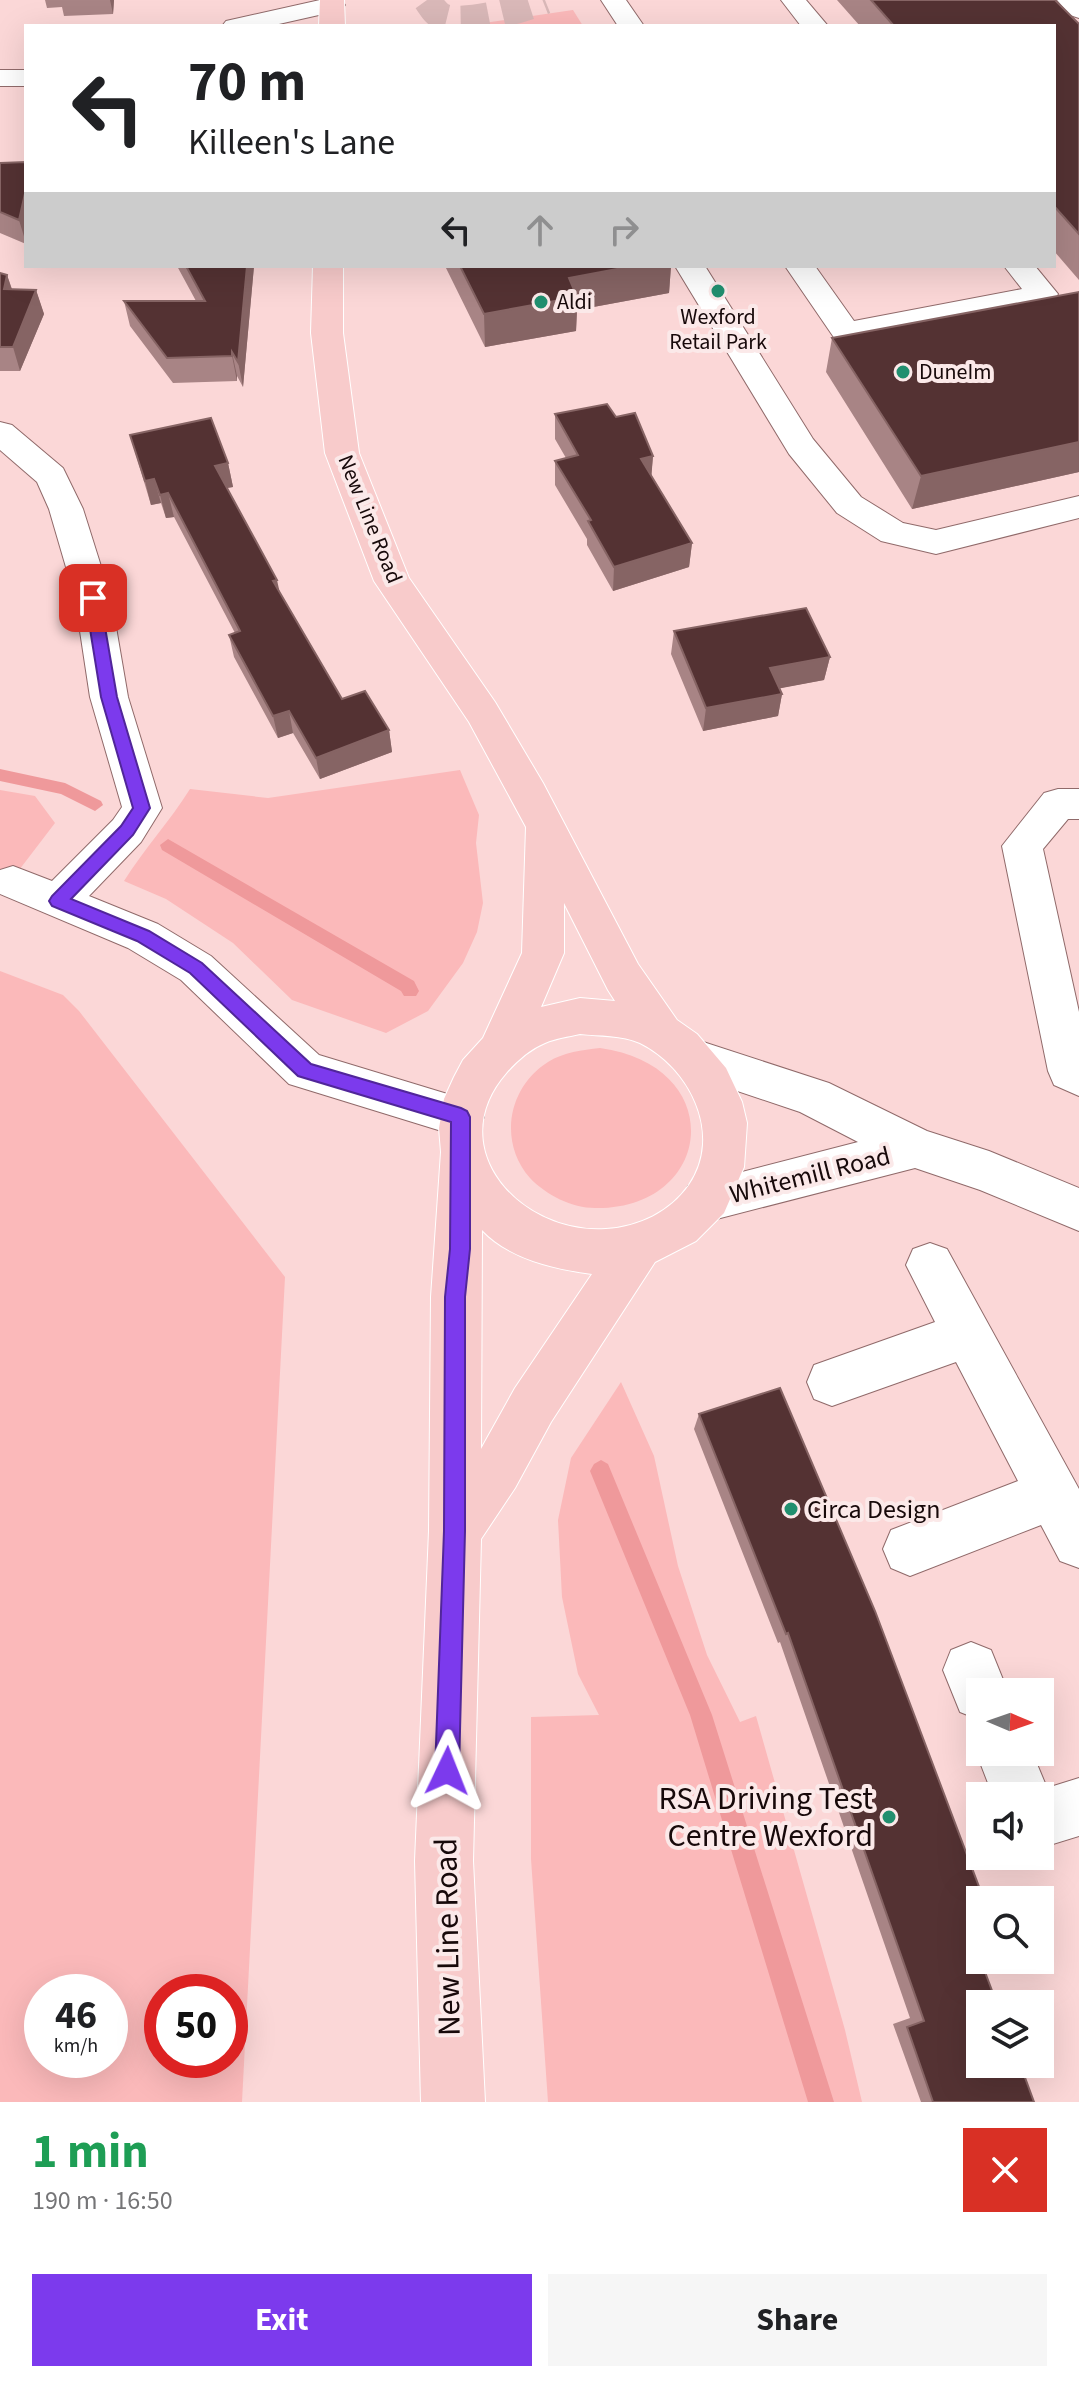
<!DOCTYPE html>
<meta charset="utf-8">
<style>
:root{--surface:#fff;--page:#f6f6f6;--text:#202124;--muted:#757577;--accent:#7c3aed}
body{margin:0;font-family:"Source Sans 3",sans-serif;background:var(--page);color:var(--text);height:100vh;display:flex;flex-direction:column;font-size:30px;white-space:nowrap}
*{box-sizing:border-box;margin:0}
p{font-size:26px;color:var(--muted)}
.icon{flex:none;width:44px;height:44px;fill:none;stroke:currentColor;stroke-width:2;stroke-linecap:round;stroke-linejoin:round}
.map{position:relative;height:2102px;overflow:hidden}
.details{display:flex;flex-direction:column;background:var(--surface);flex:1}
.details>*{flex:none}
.top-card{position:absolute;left:24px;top:24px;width:1032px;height:244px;border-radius:0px;box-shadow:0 8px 32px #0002;background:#fff;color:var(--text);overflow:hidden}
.needle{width:52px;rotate:92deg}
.tools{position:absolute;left:966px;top:1678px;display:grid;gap:16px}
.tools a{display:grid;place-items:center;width:88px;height:88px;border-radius:0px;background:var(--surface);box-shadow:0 8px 32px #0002;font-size:40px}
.speed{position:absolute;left:24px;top:1974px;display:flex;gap:16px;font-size:40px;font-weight:700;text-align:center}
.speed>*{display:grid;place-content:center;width:104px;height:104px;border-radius:50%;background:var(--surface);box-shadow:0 8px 32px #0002;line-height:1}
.speed small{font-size:20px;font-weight:400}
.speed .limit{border:12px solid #d22;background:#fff;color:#111}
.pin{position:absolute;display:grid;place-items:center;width:68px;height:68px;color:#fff;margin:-34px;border-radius:16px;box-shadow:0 4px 12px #0006}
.me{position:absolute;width:88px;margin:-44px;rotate:2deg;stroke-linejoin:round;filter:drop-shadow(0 0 6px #0008)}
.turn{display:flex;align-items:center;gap:28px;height:168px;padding:0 32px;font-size:36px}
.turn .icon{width:104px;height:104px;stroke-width:2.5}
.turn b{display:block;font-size:56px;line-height:68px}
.lanes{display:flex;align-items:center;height:76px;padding:0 32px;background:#0003;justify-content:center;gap:40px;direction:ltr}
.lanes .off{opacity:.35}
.round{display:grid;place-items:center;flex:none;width:84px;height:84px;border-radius:0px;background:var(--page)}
.headline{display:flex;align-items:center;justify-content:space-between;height:136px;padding:0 32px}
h1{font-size:48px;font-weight:700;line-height:60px;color:#1e9e55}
.primary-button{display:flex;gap:16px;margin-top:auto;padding:16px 32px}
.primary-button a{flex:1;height:92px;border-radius:0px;background:var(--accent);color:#fff;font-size:32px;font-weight:700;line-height:92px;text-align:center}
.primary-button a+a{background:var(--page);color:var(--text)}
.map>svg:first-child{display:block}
.green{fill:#fbb9ba;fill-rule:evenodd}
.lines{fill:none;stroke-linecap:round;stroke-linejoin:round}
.stream{fill:#ef999b;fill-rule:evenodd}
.minor-tunnel{stroke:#d9b8b8;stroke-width:28;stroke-dasharray:28 14;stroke-linecap:butt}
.minor-casing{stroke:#906a6a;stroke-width:2}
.major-casing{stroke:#fff;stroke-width:2}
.minor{fill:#fff;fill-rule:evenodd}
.major{fill:#f8cbcb;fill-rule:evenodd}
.wall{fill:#a88485}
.shaded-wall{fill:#866464}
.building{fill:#543233;stroke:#866464;stroke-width:2}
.route{fill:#7c3aed;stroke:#51269a;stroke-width:2}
.poi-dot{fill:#218f6f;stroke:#fbe9e9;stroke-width:3}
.labels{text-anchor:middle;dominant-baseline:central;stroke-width:8;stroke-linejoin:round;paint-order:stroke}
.far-poi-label{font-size:22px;fill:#17090a;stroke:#fbe9e9;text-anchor:start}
.far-street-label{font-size:22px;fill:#17090a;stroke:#fbe9e9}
.street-label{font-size:26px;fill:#17090a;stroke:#fbe9e9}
.poi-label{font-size:26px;fill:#17090a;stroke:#fbe9e9;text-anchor:start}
.near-poi-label{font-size:32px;fill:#17090a;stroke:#fbe9e9;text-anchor:end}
.near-street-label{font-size:32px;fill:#17090a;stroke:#fbe9e9}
</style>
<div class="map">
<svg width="1079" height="2102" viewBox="0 0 1079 2102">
<rect width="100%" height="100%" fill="#fbd7d7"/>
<!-- green -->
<path class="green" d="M 573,10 L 583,26 L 463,26 Z
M 460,770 L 479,815 L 476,843 L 483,903 L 477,932 L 463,963 L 428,1011 L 386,1033 L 292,1000 L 233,943 L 166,899 L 124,881 C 144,849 170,821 190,789 L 268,798 Z
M 0,790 L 35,796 L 55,823 L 0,895 Z
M 0,971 L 63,995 L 79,1011 L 285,1277 L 242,2102 L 0,2102 ZM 110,1992 L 110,2060 L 42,2060 L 42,1992 ZM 230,1992 L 230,2060 L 162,2060 L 162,1992 Z
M 600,1048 C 730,1066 714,1210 595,1208 C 572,1208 546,1195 530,1178 C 498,1142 508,1087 548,1062 C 564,1052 582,1050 600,1048 Z
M 621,1382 L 654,1456 L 678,1566 L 707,1655 L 740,1722 L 756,1716 L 845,2030 L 862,2102 L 548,2102 L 531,1859 L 531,1717 L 599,1715 L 578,1674 L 562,1597 L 558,1520 L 571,1458 Z"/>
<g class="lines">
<!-- stream -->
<path class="stream" d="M 0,769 L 65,783 L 101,801 L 103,805 L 95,811 L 61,794 L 0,781 Z
M 168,839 L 414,981 L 419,991 L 416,996 L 404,996 L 401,991 L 162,850 L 160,845 Z
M 601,1460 L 608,1464 L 712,1715 L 834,2102 L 808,2102 L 690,1715 L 590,1471 L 594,1464 Z"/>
<!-- minor-tunnel -->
<path class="minor-tunnel" d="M 427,0 C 432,7 436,15 445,18 C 467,25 523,9 545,0"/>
<!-- minor casing -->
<g class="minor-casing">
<path id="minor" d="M 320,0 L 341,0 L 345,5 L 341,10 L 270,26 L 222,26 L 226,21 Z
M 601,0 L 626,0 L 644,26 L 618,26 Z
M 781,0 L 806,0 L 828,26 L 801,26 Z
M 1057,0 L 1079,0 L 1079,18 L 1070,15 Z
M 0,70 L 26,70 L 26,86 L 0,86 Z
M 675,266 L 705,266 L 813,439 L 861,497 L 903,523 L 936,530 L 1079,496 L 1079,518 L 936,554 L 881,541 L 837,513 L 789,454 Z
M 785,266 L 815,266 L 854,321 L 1022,289 L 1004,266 L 1035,266 L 1058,294 L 1054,300 L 1043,303 L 846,341 L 835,339 Z
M 0,422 L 12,425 L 63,468 L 83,509 L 111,598 L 128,697 L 162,808 L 141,842 L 89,896 L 158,924 L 211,956 L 319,1055 L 477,1103 L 484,1117 L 477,1131 L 461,1137 L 289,1084 L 181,980 L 128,948 L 0,894 L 0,870 L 13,866 L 52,881 L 113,820 L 122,807 L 90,697 L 75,598 L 49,509 L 37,482 L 0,450 Z
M 1058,789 L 1079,789 L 1079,819 L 1068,819 L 1043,849 L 1079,1012 L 1079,1096 L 1054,1085 L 1048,1071 L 1002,846 L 1044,793 Z
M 694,1039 L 829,1083 L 927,1131 L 989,1151 L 1079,1188 L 1079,1231 L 980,1190 L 915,1168 L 705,1222 L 688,1216 L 682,1201 L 688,1186 L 858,1142 L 800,1112 L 678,1071 L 672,1058 L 678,1045 Z
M 930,1243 L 947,1249 L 1079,1489 L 1079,1568 L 1060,1561 L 1041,1525 L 910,1576 L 891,1568 L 883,1549 L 891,1530 L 1018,1481 L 956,1362 L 832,1406 L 814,1399 L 807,1382 L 814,1365 L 935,1322 L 906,1265 L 913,1249 Z
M 971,1642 L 991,1650 L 1008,1692 L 980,1692 L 980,1720 L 960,1712 L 943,1670 L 951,1650 Z
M 980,1742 L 980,1752 L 1032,1752 L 1047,1788 L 1079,1778 L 1079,1836 L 1040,1848 L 1040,1796 L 993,1796 L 976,1752 Z"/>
</g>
<!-- major casing -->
<g class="major-casing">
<path id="major" d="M 320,0 L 344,0 L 345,26 L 319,26 Z
M 313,266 L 343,266 L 343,333 L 359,453 L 409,578 L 495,702 L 543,783 L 638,964 L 677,1020 L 697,1034 L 726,1068 L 742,1102 L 747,1123 L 744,1167 L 724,1213 L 696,1241 L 655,1262 L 551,1422 L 515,1488 L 481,1539 L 473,1861 L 485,2102 L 421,2102 L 415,1861 L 429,1531 L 431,1297 L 441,1152 L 439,1128 L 444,1099 L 454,1077 L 463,1060 L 483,1038 L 522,953 L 526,827 L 469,722 L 374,581 L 325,453 L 311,333 ZM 564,903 L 608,990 L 615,1001 L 580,998 L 541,1007 L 564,953 ZM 580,1034 C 599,1036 622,1035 640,1043 C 689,1067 724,1134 689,1185 C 670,1212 639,1227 606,1229 C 521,1235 440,1148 507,1072 C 517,1061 530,1049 545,1043 C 556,1038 568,1037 580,1034 ZM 482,1230 C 509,1259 555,1269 592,1274 L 515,1388 L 481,1449 Z"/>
</g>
<!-- minor -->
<use href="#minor" class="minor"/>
<!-- major -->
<use href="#major" class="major"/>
</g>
<!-- wall -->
<path class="wall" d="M 45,0 L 114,0 L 113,14 L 64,16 L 62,7 L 47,8 Z
M 837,0 L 1055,0 L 1079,24 L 1079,280 L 1054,251 L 1054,26 L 860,26 Z
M 26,162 L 26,244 L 0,233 L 0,163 Z
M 177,266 L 254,266 L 243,387 L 237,376 L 237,381 L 173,383 L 130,326 L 124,301 L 196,301 Z
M 445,266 L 671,266 L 669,293 L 577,310 L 576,331 L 485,347 Z
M 0,273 L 7,275 L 12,289 L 36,290 L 44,314 L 20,371 L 0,371 Z
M 1079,292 L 1079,472 L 912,509 L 826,372 L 832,338 Z
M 555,414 L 616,417 L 653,456 L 651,477 L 692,543 L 689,567 L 613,591 L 587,545 L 587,539 L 555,485 L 555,461 L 566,458 L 555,439 Z
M 130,435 L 228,463 L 233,487 L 227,488 L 280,594 L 342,699 L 389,730 L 392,752 L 320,779 L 293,733 L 278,738 L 234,657 L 229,635 L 235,633 L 174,517 L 166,518 L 161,503 L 151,505 Z
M 674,631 L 830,657 L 824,680 L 780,688 L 782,694 L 778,716 L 703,731 L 671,654 Z
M 699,1414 L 970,1932 L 1034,2102 L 921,2102 L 893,2024 L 910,2018 L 780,1642 L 778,1643 L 694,1429 Z"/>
<!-- shaded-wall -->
<path class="shaded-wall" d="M 110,0 L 114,0 L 113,14 Z
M 26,189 L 26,243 L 19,220 Z
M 247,266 L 254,266 L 243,387 L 238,362 Z
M 633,266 L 671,266 L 669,293 L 577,310 L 576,331 L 485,347 L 484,314 L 569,278 Z
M 7,275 L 15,299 L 4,289 Z
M 36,290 L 44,314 L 20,371 L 13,347 Z
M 232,352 L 237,376 L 237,381 L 232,356 Z
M 1079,442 L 1079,472 L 912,509 L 921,476 Z
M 653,456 L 651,481 L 641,459 Z
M 228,463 L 233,487 L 220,489 L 215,466 Z
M 154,479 L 161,503 L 151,505 L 145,481 Z
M 168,493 L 174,517 L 166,518 L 160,495 Z
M 692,543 L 689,567 L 613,591 L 614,567 Z
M 277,580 L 282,603 L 273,581 Z
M 830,657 L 824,680 L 766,691 L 770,668 Z
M 782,694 L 778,716 L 703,731 L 706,708 Z
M 289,711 L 293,733 L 278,738 L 273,716 Z
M 389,730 L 392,752 L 320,779 L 316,758 Z"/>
<!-- building -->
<path class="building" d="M 871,0 L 1055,0 L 1079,24 L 1079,234 L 1054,206 L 1054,26 L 894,26 Z
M 26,162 L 26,189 L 19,220 L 0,212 L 0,163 Z
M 186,266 L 247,266 L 238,362 L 232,352 L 232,356 L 167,358 L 124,301 L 205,301 Z
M 460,266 L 633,266 L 569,278 L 577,297 L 484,314 Z
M 0,273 L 7,275 L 4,289 L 36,290 L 13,347 L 0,347 Z
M 1079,292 L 1079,442 L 921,476 L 832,338 Z
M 607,404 L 616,417 L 635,413 L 653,456 L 641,459 L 692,543 L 614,567 L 588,521 L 591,520 L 555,461 L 578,455 L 555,414 Z
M 211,418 L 228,463 L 215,466 L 277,580 L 273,581 L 342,699 L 365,691 L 389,730 L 316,758 L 289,711 L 273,716 L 229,635 L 240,631 L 168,493 L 160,495 L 154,479 L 145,481 L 130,435 Z
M 806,608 L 830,657 L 770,668 L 782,694 L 706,708 L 674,631 Z
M 780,1388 L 875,1611 L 984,1900 L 980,1900 L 980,1929 L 970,1932 L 997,2004 L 980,2004 L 980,2064 L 1020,2064 L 1034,2102 L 933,2102 L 907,2027 L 924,2021 L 788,1633 L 786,1634 L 699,1414 Z"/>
<!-- route -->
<path class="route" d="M 93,593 L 100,598 L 117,697 L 150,808 L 133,835 L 71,899 L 149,931 L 202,963 L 311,1064 L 461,1108 L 467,1111 L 470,1117 L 470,1249 L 465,1297 L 465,1531 L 459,1771 L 455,1780 L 447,1783 L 439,1780 L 435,1771 L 444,1531 L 445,1297 L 450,1249 L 451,1122 L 298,1076 L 190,973 L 137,941 L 52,906 L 49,901 L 52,896 L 121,826 L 133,808 L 101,697 L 85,598 Z"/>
<!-- markers -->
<g class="poi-dot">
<circle cx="718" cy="291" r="8"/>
<circle cx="541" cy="302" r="8"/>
<circle cx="903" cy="372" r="8"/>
<circle cx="791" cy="1509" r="8"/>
<circle cx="889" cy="1817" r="8"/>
</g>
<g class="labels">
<!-- far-poi labels -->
<g class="far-poi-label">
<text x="557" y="302">Aldi</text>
<text x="718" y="317" text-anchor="middle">Wexford<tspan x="718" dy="25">Retail Park</tspan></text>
<text x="919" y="372">DuneIm</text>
</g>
<!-- far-street labels -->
<g class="far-street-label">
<text transform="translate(370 519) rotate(68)">New Line Road</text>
</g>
<!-- street labels -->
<g class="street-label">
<text transform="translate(810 1175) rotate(-14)">Whitemill Road</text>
</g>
<!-- poi labels -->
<g class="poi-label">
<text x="807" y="1509">Circa Design</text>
</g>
<!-- near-poi labels -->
<g class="near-poi-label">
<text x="873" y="1799">RSA Driving Test<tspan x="873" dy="37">Centre Wexford</tspan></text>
</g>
<!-- near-street labels -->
<g class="near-street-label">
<text transform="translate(448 1937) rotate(-91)">New Line Road</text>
</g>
</g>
</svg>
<div class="tools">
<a><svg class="needle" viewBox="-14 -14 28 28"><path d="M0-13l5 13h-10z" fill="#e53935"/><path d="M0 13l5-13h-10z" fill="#757577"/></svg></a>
<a><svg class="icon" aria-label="sound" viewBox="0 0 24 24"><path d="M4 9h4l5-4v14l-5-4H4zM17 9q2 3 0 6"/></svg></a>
<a><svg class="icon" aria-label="search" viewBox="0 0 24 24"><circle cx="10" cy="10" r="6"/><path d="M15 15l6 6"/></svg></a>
<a><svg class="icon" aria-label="layers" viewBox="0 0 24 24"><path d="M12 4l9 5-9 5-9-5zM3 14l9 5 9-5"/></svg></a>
</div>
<div class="speed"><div>46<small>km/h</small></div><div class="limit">50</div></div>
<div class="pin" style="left:93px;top:598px;background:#d93025"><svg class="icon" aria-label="arrive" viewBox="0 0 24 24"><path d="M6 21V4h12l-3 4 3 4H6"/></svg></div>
<svg class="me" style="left:447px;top:1771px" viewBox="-20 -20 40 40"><path d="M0-17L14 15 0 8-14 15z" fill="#7c3aed" stroke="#fff" stroke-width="4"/></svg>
<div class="top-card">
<div class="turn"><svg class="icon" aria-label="left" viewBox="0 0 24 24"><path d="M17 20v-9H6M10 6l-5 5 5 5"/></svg><div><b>70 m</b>Killeen's Lane</div></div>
<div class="lanes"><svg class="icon" aria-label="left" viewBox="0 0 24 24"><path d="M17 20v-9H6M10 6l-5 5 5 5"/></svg><svg class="icon off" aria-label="ahead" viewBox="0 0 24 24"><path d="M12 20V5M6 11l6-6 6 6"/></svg><svg class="icon off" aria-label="right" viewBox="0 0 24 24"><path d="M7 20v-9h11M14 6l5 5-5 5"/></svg></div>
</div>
</div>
<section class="details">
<div class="headline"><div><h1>1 min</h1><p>190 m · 16:50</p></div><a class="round" style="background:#d93025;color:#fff"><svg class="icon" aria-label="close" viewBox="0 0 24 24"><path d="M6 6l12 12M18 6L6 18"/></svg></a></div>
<div class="primary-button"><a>Exit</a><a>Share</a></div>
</section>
